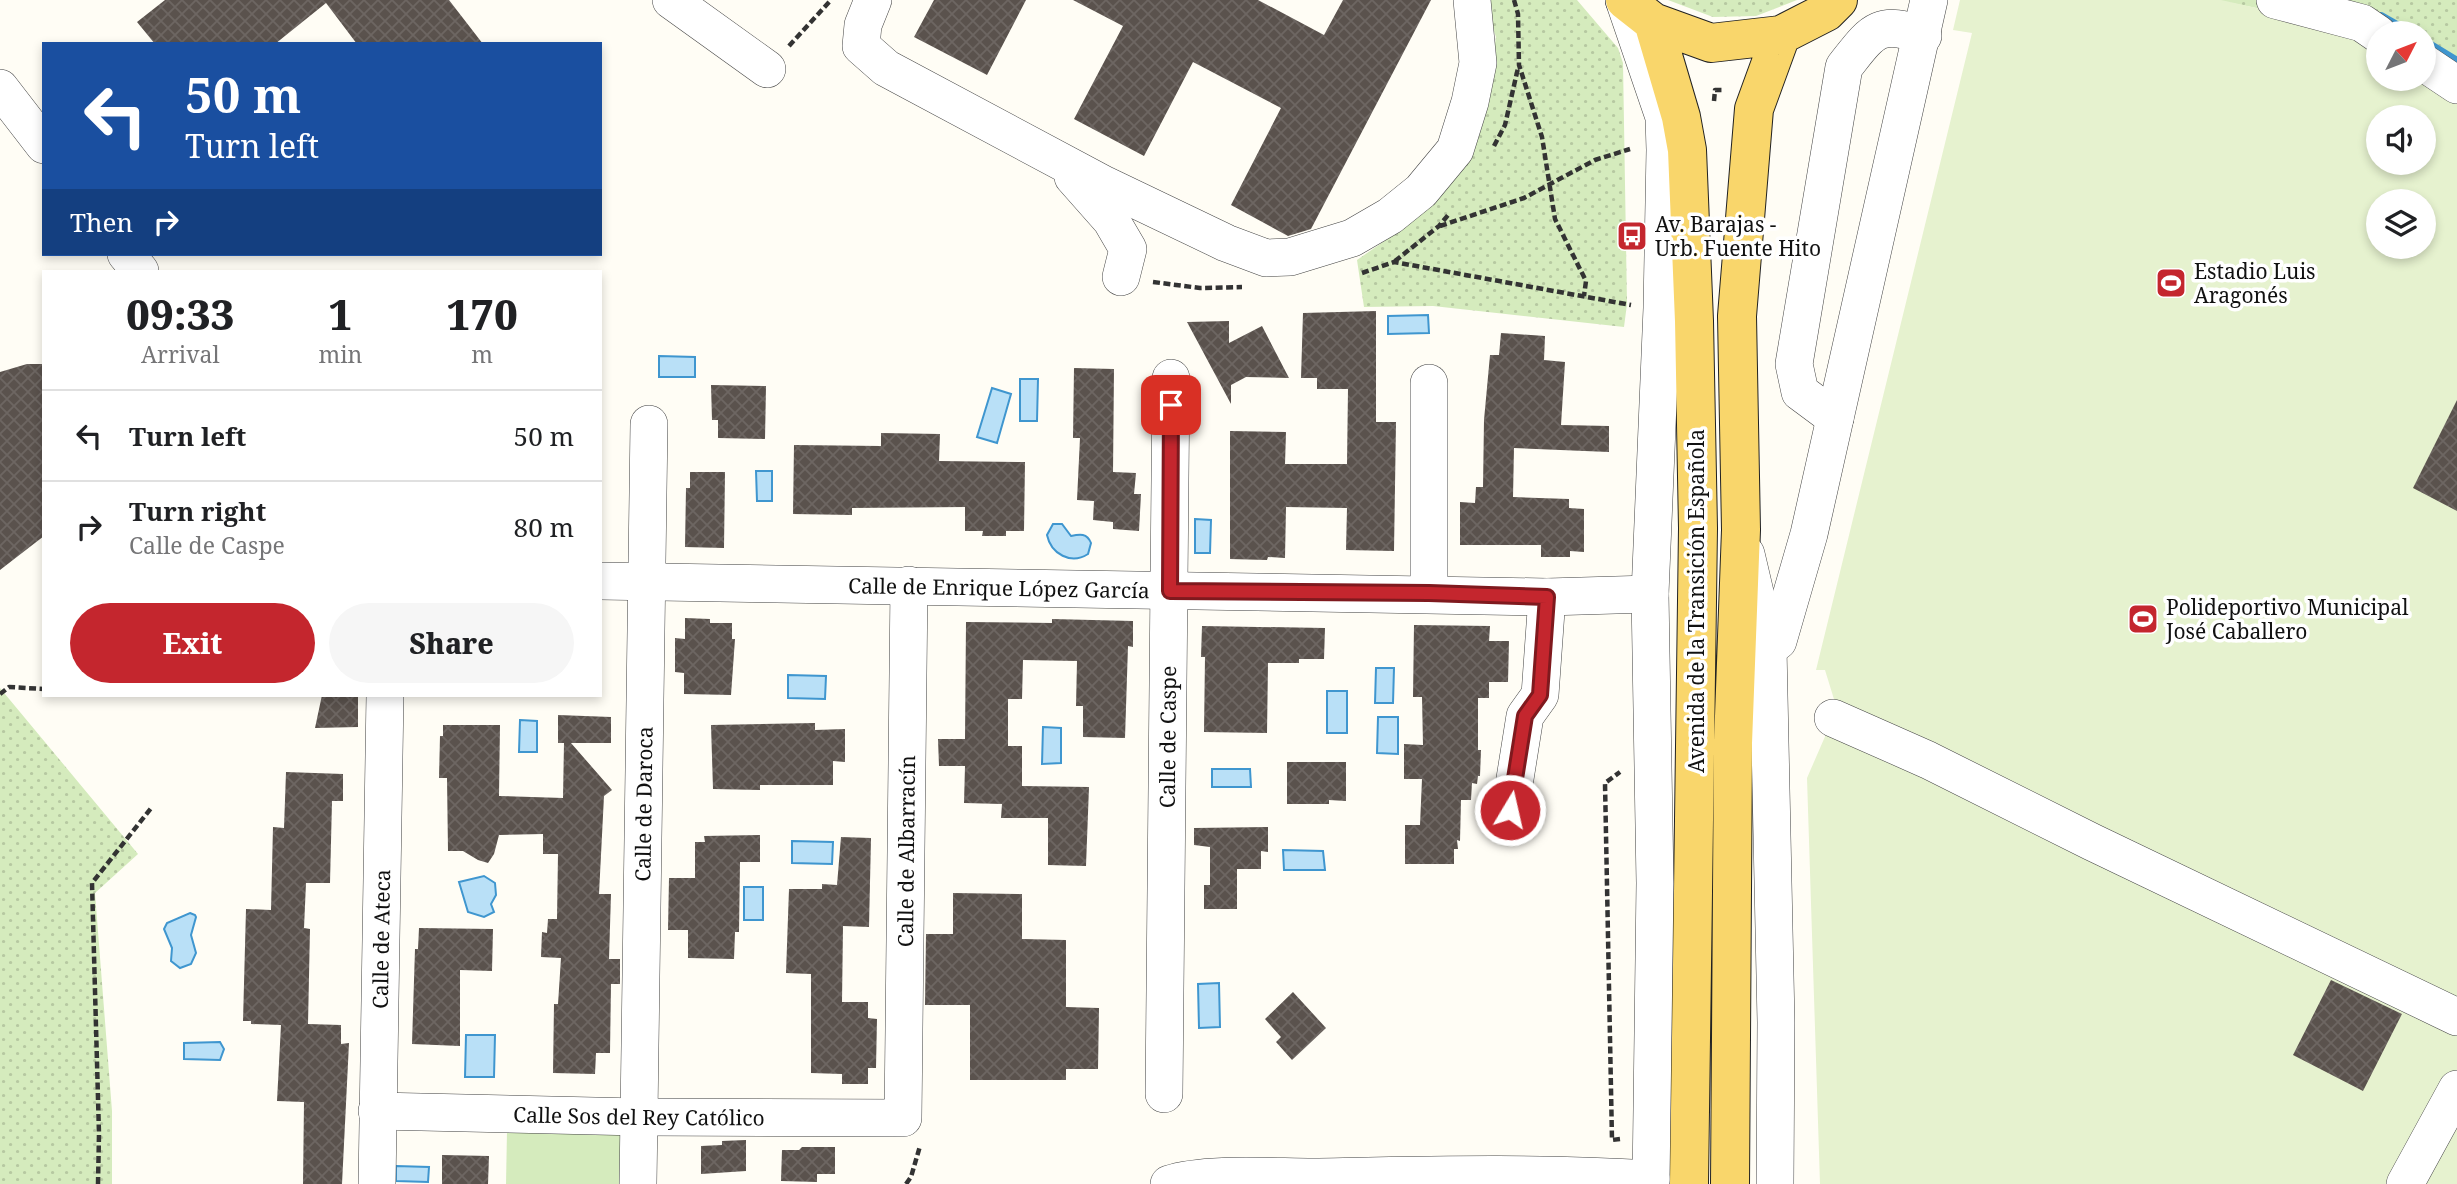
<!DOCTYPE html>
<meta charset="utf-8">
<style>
:root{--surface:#fff;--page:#f6f6f6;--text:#202124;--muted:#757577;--line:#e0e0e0;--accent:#c4262e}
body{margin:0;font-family:"Noto Serif",serif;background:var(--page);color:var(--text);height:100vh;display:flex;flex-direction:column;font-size:26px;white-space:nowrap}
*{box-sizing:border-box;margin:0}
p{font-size:23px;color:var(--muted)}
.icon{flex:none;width:38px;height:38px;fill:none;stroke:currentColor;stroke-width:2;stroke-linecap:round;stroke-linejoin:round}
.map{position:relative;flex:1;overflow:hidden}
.sheet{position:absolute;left:42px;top:270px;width:560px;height:427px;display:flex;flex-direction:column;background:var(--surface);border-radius:0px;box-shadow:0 4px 10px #0003}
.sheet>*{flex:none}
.hud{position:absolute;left:42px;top:42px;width:560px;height:214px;border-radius:0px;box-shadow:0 4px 10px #0003;background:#1a4fa0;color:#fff;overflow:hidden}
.needle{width:46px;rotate:48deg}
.buttons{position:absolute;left:2366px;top:21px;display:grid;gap:14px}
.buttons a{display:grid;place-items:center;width:70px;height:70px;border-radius:50%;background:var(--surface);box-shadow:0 4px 10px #0003;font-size:35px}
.pin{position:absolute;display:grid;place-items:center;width:60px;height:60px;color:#fff;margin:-30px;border-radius:14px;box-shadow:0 4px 10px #0006}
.me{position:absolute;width:77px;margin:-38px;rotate:9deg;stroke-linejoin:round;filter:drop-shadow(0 0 5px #0008)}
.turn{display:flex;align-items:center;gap:24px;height:147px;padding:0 28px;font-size:32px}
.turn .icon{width:91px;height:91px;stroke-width:2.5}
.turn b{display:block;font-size:49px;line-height:60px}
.then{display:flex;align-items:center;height:66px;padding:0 28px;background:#0003;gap:14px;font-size:26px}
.eta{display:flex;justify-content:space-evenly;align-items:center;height:119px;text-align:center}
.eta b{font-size:42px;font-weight:800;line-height:49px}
.cta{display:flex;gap:14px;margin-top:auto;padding:14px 28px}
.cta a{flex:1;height:80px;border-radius:42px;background:var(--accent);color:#fff;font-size:28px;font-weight:800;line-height:80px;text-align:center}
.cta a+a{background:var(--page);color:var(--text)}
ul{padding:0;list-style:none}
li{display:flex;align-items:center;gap:21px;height:91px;padding:0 28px;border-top:2px solid var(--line)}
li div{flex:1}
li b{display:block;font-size:26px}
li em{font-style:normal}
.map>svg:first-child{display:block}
.grass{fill:#d5ebbd}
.park{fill:url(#park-dots)}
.pitch{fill:#e6f2cf;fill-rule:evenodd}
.water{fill:#b9e0f7;stroke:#3f96cf;stroke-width:2}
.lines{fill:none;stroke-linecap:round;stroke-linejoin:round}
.stream{stroke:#3f96cf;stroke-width:10}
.building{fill:url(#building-cross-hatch)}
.minor-casing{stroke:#444;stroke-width:38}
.major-casing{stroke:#222;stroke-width:40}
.path{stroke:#333;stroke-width:4.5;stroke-dasharray:7 3.5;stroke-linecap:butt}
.minor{stroke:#fff;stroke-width:37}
.major{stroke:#f9d66b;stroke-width:38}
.route-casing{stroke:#7f191e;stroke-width:18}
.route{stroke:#c4262e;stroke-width:12}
.labels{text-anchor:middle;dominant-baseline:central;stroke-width:7;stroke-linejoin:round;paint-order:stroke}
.poi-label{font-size:21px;fill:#111;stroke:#fff;text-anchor:start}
.street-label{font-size:21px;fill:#111;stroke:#fff}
</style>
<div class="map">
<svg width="2457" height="1184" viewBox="0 0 2457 1184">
<defs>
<pattern id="park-dots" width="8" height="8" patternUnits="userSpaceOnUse" patternTransform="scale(1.75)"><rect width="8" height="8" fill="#d5ebbd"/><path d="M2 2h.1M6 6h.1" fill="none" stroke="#b6c8a1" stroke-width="1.8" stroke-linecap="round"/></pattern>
<pattern id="building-cross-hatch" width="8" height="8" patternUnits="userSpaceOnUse" patternTransform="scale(1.75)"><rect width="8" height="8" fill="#5a524d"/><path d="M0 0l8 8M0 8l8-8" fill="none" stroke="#6d6662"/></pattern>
</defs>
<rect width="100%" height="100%" fill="#fffdf5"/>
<!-- grass -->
<path class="grass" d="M 507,1131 L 620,1132 L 620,1184 L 506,1184 Z"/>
<!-- park -->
<path class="park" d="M 1483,0 L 1577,0 L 1618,48 L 1623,63 L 1627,304 L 1624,327 L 1433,306 L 1364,307 L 1357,260 L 1409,224 L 1457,168 L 1482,120 L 1496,37 Z
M 1668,0 L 1797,0 L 1756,16 L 1713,17 Z
M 2217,0 L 2457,0 L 2457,104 L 2424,79 L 2424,33 L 2378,33 Z
M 0,688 L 138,854 L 95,893 L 112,1111 L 112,1184 L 0,1184 Z"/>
<!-- pitch -->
<path class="pitch" d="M 1960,0 L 2221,0 L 2329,24 L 2378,50 L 2378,79 L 2421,79 L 2457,103 L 2457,1184 L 1820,1184 L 1807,778 L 1837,709 L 1825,670 L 1816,670 L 1972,33 L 1953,30 ZM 2378,117 L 2424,117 L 2424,163 L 2378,163 ZM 2378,201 L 2424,201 L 2424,247 L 2378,247 Z"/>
<!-- water -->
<path class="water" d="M 1428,315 L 1429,333 L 1388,334 L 1388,316 Z
M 659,356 L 695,357 L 695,377 L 659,377 Z
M 1020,379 L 1038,379 L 1037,421 L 1020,421 Z
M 992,388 L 1011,394 L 997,443 L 977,437 Z
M 756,471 L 772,471 L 772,501 L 757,501 Z
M 1195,519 L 1211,520 L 1210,553 L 1195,553 Z
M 1053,524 L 1062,524 L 1071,536 C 1080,534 1087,533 1091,543 L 1088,554 C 1071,565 1051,554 1047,535 Z
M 1376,668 L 1394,668 L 1393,703 L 1375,703 Z
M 788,675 L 826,676 L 825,699 L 788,698 Z
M 1327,691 L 1347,691 L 1347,733 L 1327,733 Z
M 1378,717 L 1398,717 L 1398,754 L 1377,753 Z
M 520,720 L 537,721 L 537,752 L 519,752 Z
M 1043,727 L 1061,728 L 1061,763 L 1042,764 Z
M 1212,769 L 1250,769 L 1251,787 L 1212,787 Z
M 792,841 L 833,842 L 832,864 L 792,863 Z
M 1283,850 L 1323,851 L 1325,870 L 1284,870 Z
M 484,876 L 495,883 L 496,895 L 491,904 L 494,912 L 484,917 L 468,912 L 459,882 Z
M 744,887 L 763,887 L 763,920 L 744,920 Z
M 190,913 L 195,915 L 196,917 L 191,935 L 196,953 L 191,964 L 180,968 L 171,961 L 172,948 L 164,929 L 167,923 Z
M 1219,983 L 1220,1027 L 1199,1028 L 1198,984 Z
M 466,1035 L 495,1035 L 494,1077 L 465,1077 Z
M 220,1042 L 224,1049 L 220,1060 L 184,1059 L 184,1043 Z
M 396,1166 L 429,1167 L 428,1182 L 396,1181 Z"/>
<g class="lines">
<!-- stream -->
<path class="stream" d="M 2381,17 L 2409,33
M 2424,42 L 2457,62"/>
</g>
<!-- building -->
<path class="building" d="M 165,0 L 449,0 L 483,44 L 357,44 L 326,3 L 275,44 L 155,44 L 137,22 Z
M 934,0 L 1026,0 L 987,75 L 914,37 Z
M 1073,0 L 1258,0 L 1324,35 L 1343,0 L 1431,0 L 1311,229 L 1288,236 L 1231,205 L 1281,108 L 1193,62 L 1144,156 L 1074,119 L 1123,26 Z
M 1376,311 L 1376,422 L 1396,422 L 1394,551 L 1346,550 L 1347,508 L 1286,507 L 1285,558 L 1268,557 L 1267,560 L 1230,559 L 1230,431 L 1286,432 L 1285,464 L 1347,464 L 1348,389 L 1317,389 L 1317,378 L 1301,378 L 1303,313 Z
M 1229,321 L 1229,343 L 1262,326 L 1289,378 L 1246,377 L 1231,385 L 1231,404 L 1187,322 Z
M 1501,333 L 1545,336 L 1544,360 L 1565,362 L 1561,425 L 1609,426 L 1609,452 L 1514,448 L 1513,497 L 1569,499 L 1569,508 L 1584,509 L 1584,552 L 1570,551 L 1570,557 L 1541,557 L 1541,545 L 1460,545 L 1460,502 L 1475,503 L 1476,487 L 1483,487 L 1484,420 L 1490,355 L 1499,355 Z
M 27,364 L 44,364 L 44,536 L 0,570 L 0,372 Z
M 1074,368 L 1114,369 L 1113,472 L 1136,473 L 1134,494 L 1141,494 L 1139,531 L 1113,529 L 1113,522 L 1093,520 L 1094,501 L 1077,500 L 1080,438 L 1073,438 Z
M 711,385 L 766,386 L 765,439 L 718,438 L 718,420 L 712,420 Z
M 2457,400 L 2457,511 L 2413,488 Z
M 881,433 L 940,434 L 939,461 L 1025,462 L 1024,531 L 1006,531 L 1006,536 L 982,536 L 983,531 L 965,531 L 965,507 L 852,508 L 852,515 L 793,514 L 794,445 L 881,446 Z
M 690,472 L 725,472 L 724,548 L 685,547 L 686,488 L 690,488 Z
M 685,618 L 710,619 L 710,623 L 732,623 L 732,639 L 735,639 L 731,695 L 684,694 L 684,673 L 675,672 L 675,638 L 685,639 Z
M 1052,619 L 1133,621 L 1133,647 L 1128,646 L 1125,738 L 1083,737 L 1083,706 L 1076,706 L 1077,661 L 1023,660 L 1022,699 L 1008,699 L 1008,746 L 1022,746 L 1022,786 L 1089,787 L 1086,866 L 1048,865 L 1048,818 L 1001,818 L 1002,804 L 964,803 L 965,766 L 939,766 L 938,739 L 965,739 L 966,622 L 1052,623 Z
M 1414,625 L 1490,626 L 1489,641 L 1509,641 L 1508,682 L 1489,682 L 1489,698 L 1478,698 L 1478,750 L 1481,750 L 1480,776 L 1478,776 L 1477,784 L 1472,783 L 1471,800 L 1461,800 L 1460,841 L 1457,840 L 1458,849 L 1454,849 L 1454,864 L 1405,864 L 1405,825 L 1420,825 L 1422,779 L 1404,779 L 1404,744 L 1423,745 L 1422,697 L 1413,697 Z
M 1202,626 L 1325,628 L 1324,659 L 1299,659 L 1299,663 L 1268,663 L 1267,733 L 1204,732 L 1205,657 L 1201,657 Z
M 322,695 L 358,695 L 358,727 L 315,728 Z
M 558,715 L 611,717 L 611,743 L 571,743 L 612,790 L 604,796 L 599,894 L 611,894 L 609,959 L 620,959 L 620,984 L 611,984 L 610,1053 L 596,1053 L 595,1074 L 553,1073 L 554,1004 L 558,1004 L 561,958 L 541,957 L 542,932 L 547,933 L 548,919 L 557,919 L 558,854 L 543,854 L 543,834 L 499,835 L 494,854 L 488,863 L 478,860 L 463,851 L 448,851 L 447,778 L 439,778 L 440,736 L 443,736 L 443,725 L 500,725 L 499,796 L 563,798 L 564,743 L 558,743 Z
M 815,723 L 815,730 L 845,729 L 845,762 L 833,761 L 833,785 L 760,785 L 760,790 L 713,789 L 711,725 Z
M 1287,762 L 1346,762 L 1346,801 L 1329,800 L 1329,804 L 1287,804 Z
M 286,772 L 343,774 L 343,801 L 332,801 L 330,883 L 306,883 L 304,928 L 310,929 L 308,1024 L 341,1025 L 341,1044 L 349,1043 L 342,1184 L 303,1184 L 304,1102 L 277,1101 L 281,1025 L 251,1024 L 251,1021 L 243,1021 L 246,909 L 271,910 L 273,827 L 284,828 Z
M 1268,827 L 1268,852 L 1261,851 L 1261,869 L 1237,869 L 1237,909 L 1204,909 L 1204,885 L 1210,885 L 1210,847 L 1194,845 L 1194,828 Z
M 760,835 L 760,862 L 740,862 L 739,932 L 735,932 L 734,959 L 688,958 L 688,930 L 668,930 L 669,878 L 695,878 L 695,842 L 705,842 L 704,836 Z
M 841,837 L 871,838 L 869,927 L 843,926 L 842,1002 L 868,1002 L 868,1018 L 877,1019 L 876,1068 L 868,1068 L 868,1084 L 842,1084 L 842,1074 L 811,1073 L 811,974 L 786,973 L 789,889 L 822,889 L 822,884 L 837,885 Z
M 953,893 L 1022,894 L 1022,939 L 1066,940 L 1066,1007 L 1099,1008 L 1098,1069 L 1066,1069 L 1066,1080 L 970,1080 L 970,1005 L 925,1005 L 926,934 L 953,934 Z
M 419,928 L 493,929 L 492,971 L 460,970 L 460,1046 L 412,1044 L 415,949 L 418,949 Z
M 2331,980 L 2402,1014 L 2363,1091 L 2293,1055 Z
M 1293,992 L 1326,1028 L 1292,1060 L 1276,1042 L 1281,1037 L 1265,1019 Z
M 746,1140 L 746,1171 L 701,1174 L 701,1146 L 722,1145 L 722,1141 Z
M 802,1147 L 835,1147 L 835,1174 L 817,1174 L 817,1182 L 781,1181 L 782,1150 L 799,1150 Z
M 442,1155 L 489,1156 L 488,1184 L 442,1184 Z"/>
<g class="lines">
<!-- minor casing -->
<g class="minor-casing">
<g id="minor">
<path d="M 671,0 L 767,69"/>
<path d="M 873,0 L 863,25 L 861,46 L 886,68 L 1105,185 L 1226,243 L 1266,258 L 1290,257 L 1352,238 L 1390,216 L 1421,191 L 1455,150 L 1470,102 L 1478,63 L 1472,0"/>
<path d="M 1624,0 L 1664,117 L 1665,150 L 1662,308 L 1650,594 L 1655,883 L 1651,1184"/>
<path d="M 2275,0 L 2362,23 L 2378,34"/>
<path d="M 2424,63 L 2457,85"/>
<path d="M 0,88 L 44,145"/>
<path d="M 1073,177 L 1111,220 L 1128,249 L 1121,277"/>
<path d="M 126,254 L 140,271"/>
<path d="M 1835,418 L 1800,392 L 1794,364 L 1844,67 C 1871,33 1878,18 1923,36"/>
<path d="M 1746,554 L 1768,648 L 1776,1022 L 1775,1184"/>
<path id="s1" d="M 600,581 L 1547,597 L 1650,594"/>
<path d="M 1429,593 L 1429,383"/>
<path d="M 1768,648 L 1778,641 L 1809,534 L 1929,0"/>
<path d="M 1833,718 L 1928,760 L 2092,842 L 2457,1017"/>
<path d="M 1510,810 L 1525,716 L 1540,695 L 1547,597"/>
<path id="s2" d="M 1164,1094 L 1171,378"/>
<path id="s3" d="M 377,1111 L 639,1117 L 903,1118 L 909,585"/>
<path id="s4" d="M 377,1184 L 385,695"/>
<path id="s5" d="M 638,1184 L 649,424"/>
<path d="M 1169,1184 C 1205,1172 1273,1177 1313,1177 C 1426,1175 1539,1172 1651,1179"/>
<path d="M 2405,1184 L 2457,1089"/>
</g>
</g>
<!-- major casing -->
<g class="major-casing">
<path id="major" d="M 1625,0 L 1653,22 L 1711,43 L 1781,35 L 1826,12 L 1838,0
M 1653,22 L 1681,117 L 1687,150 L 1694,321 L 1698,528 L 1689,1184
M 1730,1184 L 1733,743 L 1741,530 L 1737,316 L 1754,109 L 1781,35"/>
</g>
<!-- path -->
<path class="path" d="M 1514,0 L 1518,14 L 1519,65 L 1542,137 L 1555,219 L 1586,281 L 1584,296
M 789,46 L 831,0
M 1714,101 L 1715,90 L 1724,90
M 1494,146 L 1505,125 L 1518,68
M 1440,226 L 1524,198 L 1595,160 L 1630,149
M 1395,261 L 1439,226 L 1449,214
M 1362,273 L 1394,262 L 1631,305
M 1153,282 L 1200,288 L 1242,287
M 0,694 L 9,687 L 44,689
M 1620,1139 L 1612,1140 L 1605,783 L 1620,772
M 98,1184 L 99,1134 L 92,883 L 152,807
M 906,1184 L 911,1177 L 920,1146"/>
<!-- minor -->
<use href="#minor" class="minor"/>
<!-- major -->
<use href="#major" class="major"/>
</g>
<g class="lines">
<!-- route casing -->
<g class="route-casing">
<path id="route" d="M 1171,405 L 1170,591 L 1429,593 L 1547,597 L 1540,695 L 1525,716 L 1510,810"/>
</g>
<!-- route -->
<use href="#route" class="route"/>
</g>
<!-- icons -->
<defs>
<g id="bus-square" transform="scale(1.575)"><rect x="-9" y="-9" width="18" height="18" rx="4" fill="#c4262e" stroke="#fff"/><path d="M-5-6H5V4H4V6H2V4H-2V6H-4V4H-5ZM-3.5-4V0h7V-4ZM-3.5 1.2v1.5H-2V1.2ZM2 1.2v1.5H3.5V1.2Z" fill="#fff"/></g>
<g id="stadium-square" transform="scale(1.575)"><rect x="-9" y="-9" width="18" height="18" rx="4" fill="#c4262e" stroke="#fff"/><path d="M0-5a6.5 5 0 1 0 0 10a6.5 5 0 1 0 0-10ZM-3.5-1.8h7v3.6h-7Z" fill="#fff"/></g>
</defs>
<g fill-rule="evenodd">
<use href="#bus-square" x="1632" y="236"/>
<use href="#stadium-square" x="2171" y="283"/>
<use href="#stadium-square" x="2143" y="619"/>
</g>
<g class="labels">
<!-- poi labels -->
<g class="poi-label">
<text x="1655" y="224">Av. Barajas -<tspan x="1655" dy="24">Urb. Fuente Hito</tspan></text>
<text x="2194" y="271">Estadio Luis<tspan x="2194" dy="24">Aragonés</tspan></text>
<text x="2166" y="607">Polideportivo Municipal<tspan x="2166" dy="24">José Caballero</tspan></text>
</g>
<!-- street labels -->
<g class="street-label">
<text stroke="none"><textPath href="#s1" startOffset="399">Calle de Enrique López García</textPath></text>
<text transform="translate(1696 601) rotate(-90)">Avenida de la Transición Española</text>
<text stroke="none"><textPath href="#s2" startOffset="357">Calle de Caspe</textPath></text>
<text stroke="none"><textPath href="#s5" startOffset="380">Calle de Daroca</textPath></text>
<text stroke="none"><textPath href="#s3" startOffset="793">Calle de Albarracín</textPath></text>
<text stroke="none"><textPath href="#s4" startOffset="245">Calle de Ateca</textPath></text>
<text stroke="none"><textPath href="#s3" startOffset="262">Calle Sos del Rey Católico</textPath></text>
</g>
</g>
</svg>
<div class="buttons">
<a><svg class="needle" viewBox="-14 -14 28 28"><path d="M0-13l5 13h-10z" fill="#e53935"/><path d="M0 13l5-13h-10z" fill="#757577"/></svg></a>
<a><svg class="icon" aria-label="sound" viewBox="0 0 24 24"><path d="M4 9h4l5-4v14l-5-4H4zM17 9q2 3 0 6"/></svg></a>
<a><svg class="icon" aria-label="layers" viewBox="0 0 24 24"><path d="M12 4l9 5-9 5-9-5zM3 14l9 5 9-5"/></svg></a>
</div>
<div class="pin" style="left:1171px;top:405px;background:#d93025"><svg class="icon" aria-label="arrive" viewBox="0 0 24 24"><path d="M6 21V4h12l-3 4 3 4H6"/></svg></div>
<svg class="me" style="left:1510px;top:810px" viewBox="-20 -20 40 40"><circle r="17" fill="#c4262e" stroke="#fff" stroke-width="3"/><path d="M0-11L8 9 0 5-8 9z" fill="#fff"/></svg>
<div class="hud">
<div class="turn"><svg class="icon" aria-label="left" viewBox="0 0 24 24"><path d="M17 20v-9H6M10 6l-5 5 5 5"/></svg><div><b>50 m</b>Turn left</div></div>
<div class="then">Then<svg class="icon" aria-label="right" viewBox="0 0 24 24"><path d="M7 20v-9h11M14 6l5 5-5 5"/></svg></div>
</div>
<section class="sheet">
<div class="eta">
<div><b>09:33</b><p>Arrival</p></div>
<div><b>1</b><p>min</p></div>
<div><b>170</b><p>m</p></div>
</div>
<ul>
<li><svg class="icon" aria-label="left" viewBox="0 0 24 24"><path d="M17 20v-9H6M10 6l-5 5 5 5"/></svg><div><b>Turn left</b></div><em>50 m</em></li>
<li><svg class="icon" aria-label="right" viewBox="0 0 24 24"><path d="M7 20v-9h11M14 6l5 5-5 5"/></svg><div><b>Turn right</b><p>Calle de Caspe</p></div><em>80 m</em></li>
</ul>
<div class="cta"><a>Exit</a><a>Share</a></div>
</section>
</div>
